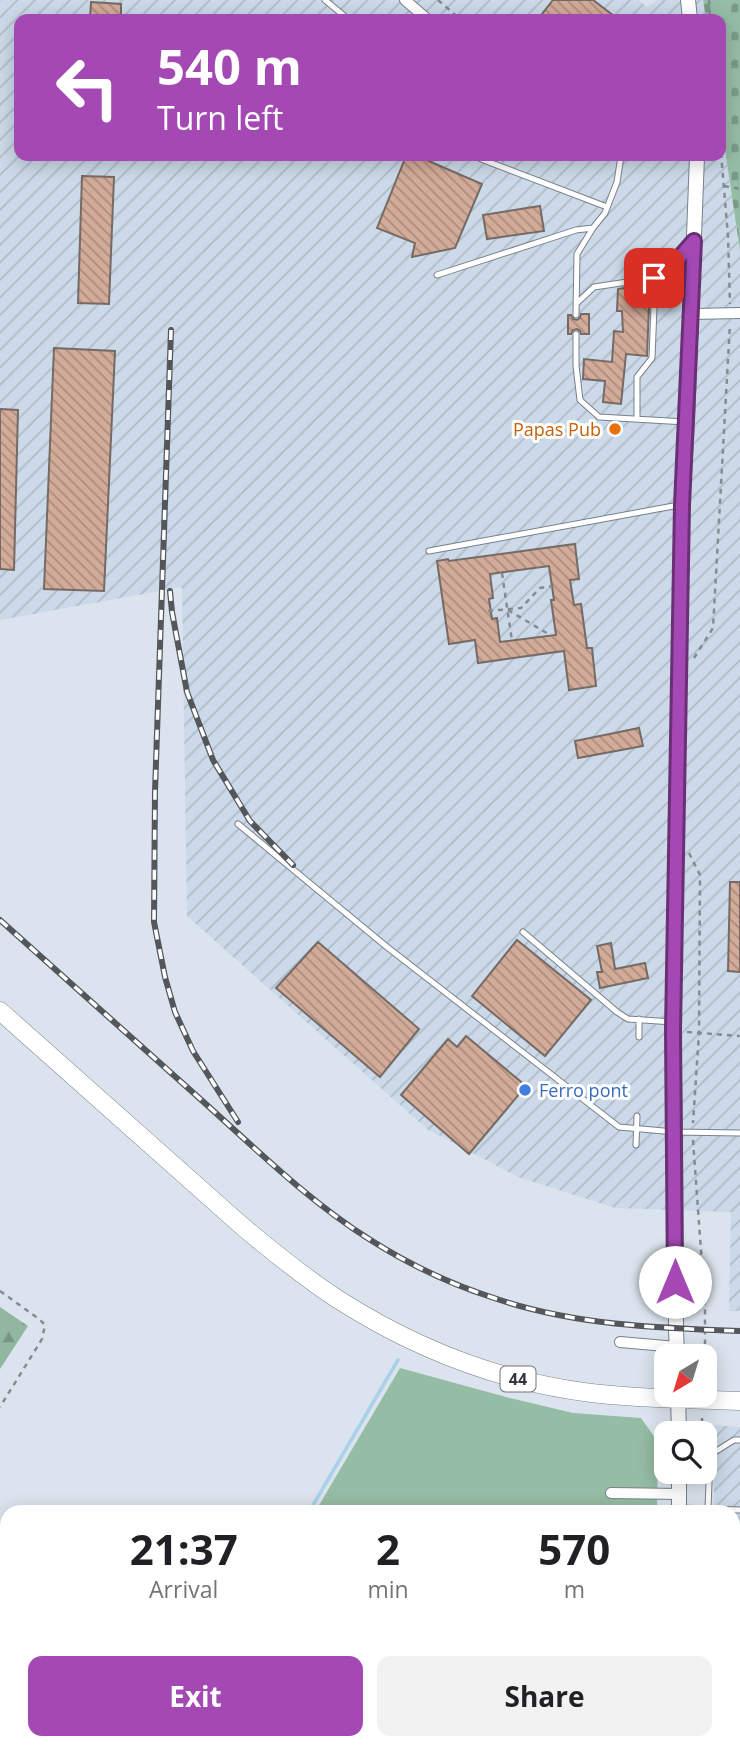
<!DOCTYPE html>
<style>
:root{--surface:#fff;--page:#f2f2f2;--text:#202124;--muted:#757577;--accent:#a449b4}
body{margin:0;font-family:"Open Sans",sans-serif;background:var(--page);color:var(--text);height:100vh;display:flex;flex-direction:column;font-size:26px;white-space:nowrap}
*{box-sizing:border-box;margin:0}
p{font-size:23px;color:var(--muted)}
.icon{flex:none;width:38px;height:38px;fill:none;stroke:currentColor;stroke-width:2;stroke-linecap:round;stroke-linejoin:round}
.map{position:relative;flex:1;overflow:hidden}
.drawer{position:absolute;left:0px;top:1505px;width:740px;height:245px;display:flex;flex-direction:column;background:var(--surface);border-radius:21px 21px 0 0;box-shadow:0 4px 18px #0003}
.drawer>*{flex:none}
.guide{position:absolute;left:14px;top:14px;width:712px;height:147px;border-radius:14px;box-shadow:0 4px 18px #0003;background:#a449b4;color:#fff;overflow:hidden}
.needle{width:46px;rotate:218deg}
.controls{position:absolute;left:654px;top:1344px;display:grid;gap:14px}
.controls a{display:grid;place-items:center;width:63px;height:63px;border-radius:14px;background:var(--surface);box-shadow:0 4px 18px #0003;font-size:35px}
.pin{position:absolute;display:grid;place-items:center;width:60px;height:60px;color:#fff;margin:-30px;border-radius:14px;box-shadow:0 4px 10px #0006}
.me{position:absolute;width:77px;margin:-38px;rotate:0deg;stroke-linejoin:round;filter:drop-shadow(0 0 5px #0008)}
.turn{display:flex;align-items:center;gap:24px;height:147px;padding:0 28px;font-size:32px}
.turn .icon{width:91px;height:91px;stroke-width:2.5}
.turn b{display:block;font-size:49px;line-height:60px}
.eta{display:flex;justify-content:space-evenly;align-items:center;height:119px;text-align:center}
.eta b{font-size:42px;font-weight:700;line-height:49px}
.cta{display:flex;gap:14px;margin-top:auto;padding:14px 28px}
.cta a{flex:1;height:80px;border-radius:14px;background:var(--accent);color:#fff;font-size:28px;font-weight:700;line-height:80px;text-align:center}
.cta a+a{background:var(--page);color:var(--text)}
.map>svg:first-child{display:block}
.industrial{fill:url(#industrial-furrows)}
.green{fill:#95bca4}
.forest{fill:url(#forest-firs)}
.cemetery{fill:url(#cemetery-stones)}
.lines{fill:none;stroke-linecap:round;stroke-linejoin:round}
.stream{stroke:#aad1e9;stroke-width:3.5}
.building{fill:url(#building-back-hatch);stroke:#756a65;stroke-width:2;fill-rule:evenodd}
.service-casing{stroke:#79818a;stroke-width:7}
.minor-casing{stroke:#79818a;stroke-width:12}
.tertiary-casing{stroke:#79818a;stroke-width:16}
.primary-casing{stroke:#79818a;stroke-width:19}
.path{stroke:#858b92;stroke-width:2.5;stroke-dasharray:5 5;stroke-linecap:butt}
.service{stroke:#fff;stroke-width:5}
.minor{stroke:#fff;stroke-width:10}
.tertiary{stroke:#fff;stroke-width:14}
.primary{stroke:#fff;stroke-width:18}
.rail-casing{stroke:#53575c;stroke-width:6}
.rail{stroke:#fff;stroke-width:3.5;stroke-dasharray:10;stroke-linecap:butt}
.route-casing{stroke:#6b2f75;stroke-width:18}
.route{stroke:#a449b4;stroke-width:12}
.food-dot{fill:#e8710a;stroke:#fff;stroke-width:2.5}
.shop-dot{fill:#3f7fe0;stroke:#fff;stroke-width:2.5}
.labels{text-anchor:middle;dominant-baseline:central;stroke-width:6;stroke-linejoin:round;paint-order:stroke}
.shield{fill:#fff;stroke:#707274;stroke-width:2}
.shield-label{font-size:16px;font-weight:bold;fill:#323539}
.food-label{font-size:18px;fill:#c56008;stroke:#fff;text-anchor:end}
.shop-label{font-size:18px;fill:#366cbe;stroke:#fff;text-anchor:start}
</style>
<div class="map">
<svg width="740" height="1750" viewBox="0 0 740 1750">
<defs>
<pattern id="industrial-furrows" width="10" height="10" patternUnits="userSpaceOnUse" patternTransform="scale(1.75)"><rect width="10" height="10" fill="#cbd9e8"/><path d="M-1 1l2-2M0 10L10 0M9 11l2-2" fill="none" stroke="#afbbc8"/></pattern>
<pattern id="forest-firs" width="22" height="20" patternUnits="userSpaceOnUse" patternTransform="scale(1.75)"><rect width="22" height="20" fill="#91b7a0"/><path d="M5 1l3.5 6h-7zM16 11l3.5 6h-7z" fill="#779683"/></pattern>
<pattern id="cemetery-stones" width="16" height="16" patternUnits="userSpaceOnUse" patternTransform="scale(1.75)"><rect width="16" height="16" fill="#95bca4"/><path d="M2 7V4a2 2 0 0 1 4 0v3zM10 15v-3a2 2 0 0 1 4 0v3z" fill="#7a9a87"/></pattern>
<pattern id="building-back-hatch" width="6" height="6" patternUnits="userSpaceOnUse" patternTransform="scale(1.75)"><rect width="6" height="6" fill="#d3ab99"/><path d="M-1 5l2 2M0 0l6 6M5-1l2 2" fill="none" stroke="#ac8c7e"/></pattern>
</defs>
<rect width="100%" height="100%" fill="#dbe4ee"/>
<!-- industrial -->
<path class="industrial" d="M 0,0 L 639,0 L 647,7 L 657,0 L 703,0 L 706,19 L 19,19 L 19,156 L 721,156 L 721,122 L 740,251 L 740,1311 L 729,1311 L 731,1212 L 615,1208 L 518,1177 L 427,1129 L 187,916 L 182,587 L 0,620 Z
M 714,1425 L 740,1427 L 740,1750 L 714,1750 L 714,1743 L 733,1743 L 733,1512 L 714,1512 Z"/>
<!-- green -->
<path class="green" d="M 400,1368 L 506,1397 L 573,1413 L 641,1418 L 658,1442 L 657,1512 L 315,1512 Z"/>
<!-- forest -->
<path class="forest" d="M 0,1307 L 28,1326 L 0,1369 Z"/>
<!-- cemetery -->
<path class="cemetery" d="M 703,0 L 740,0 L 740,251 L 721,122 L 721,19 L 706,19 Z"/>
<g class="lines">
<!-- stream -->
<path class="stream" d="M 309,1512 L 398,1360
M 169,1750 L 173,1743"/>
</g>
<!-- building -->
<path class="building" d="M 553,0 L 593,0 L 618,19 L 538,19 Z
M 91,2 L 121,4 L 121,19 L 90,19 Z
M 406,156 L 417,156 L 482,184 L 455,248 L 412,257 L 415,243 L 377,228 Z
M 82,176 L 114,177 L 109,304 L 78,303 Z
M 540,206 L 544,231 L 487,239 L 483,215 Z
M 624,288 L 649,290 L 650,293 L 653,295 L 659,292 L 658,304 L 652,302 L 649,306 L 647,356 L 626,354 L 621,404 L 603,402 L 605,381 L 583,379 L 584,359 L 612,362 L 614,331 L 623,332 L 622,311 L 617,311 L 618,289 Z
M 581,314 L 589,314 L 589,334 L 581,334 L 580,331 L 577,329 L 573,330 L 571,334 L 568,334 L 568,315 L 571,315 L 573,319 L 577,320 L 580,318 Z
M 54,348 L 115,351 L 104,591 L 44,589 Z
M 0,409 L 18,410 L 14,570 L 0,569 Z
M 575,544 L 579,579 L 570,580 L 574,605 L 581,604 L 587,648 L 592,648 L 596,686 L 569,690 L 564,651 L 478,663 L 475,640 L 449,644 L 437,561 L 448,559 L 449,561 ZM 549,566 L 554,600 L 551,600 L 556,635 L 500,642 L 497,618 L 492,619 L 489,599 L 493,598 L 490,574 Z
M 639,728 L 643,746 L 578,758 L 575,741 Z
M 730,882 L 740,882 L 740,972 L 728,971 Z
M 517,940 L 591,1000 L 545,1056 L 472,996 Z
M 318,942 L 419,1029 L 380,1077 L 276,988 Z
M 611,943 L 615,969 L 645,963 L 648,978 L 600,988 L 597,972 L 602,972 L 597,946 Z
M 466,1036 L 526,1086 L 469,1154 L 401,1095 L 448,1039 L 457,1047 Z"/>
<g class="lines">
<!-- service casing -->
<g class="service-casing">
<path id="service" d="M 325,0 L 348,19
M 481,159 L 607,207
M 437,275 L 576,230 L 593,228
M 654,290 L 654,278 L 673,265 L 690,246
M 577,303 L 594,287 L 654,278
M 576,315 L 577,254 L 593,228 L 605,213 L 617,182 L 621,156
M 576,334 L 576,366 L 580,400 L 599,417 L 686,422
M 637,419 L 637,377 L 652,358 L 654,307
M 429,551 L 679,505
M 238,824 L 387,947 L 619,1127 L 675,1132 L 740,1133
M 523,932 L 617,1012 L 628,1019 L 673,1022
M 639,1037 L 639,1019
M 636,1145 L 637,1116
M 679,1508 L 740,1510
M 708,1509 L 710,1455 L 734,1440 L 740,1440
M 733,1675 L 740,1674"/>
</g>
<!-- minor casing -->
<g class="minor-casing">
<path id="minor" d="M 405,0 L 427,19
M 692,314 L 740,313
M 620,1342 L 677,1347
M 611,1493 L 679,1494"/>
</g>
<!-- tertiary casing -->
<g class="tertiary-casing">
<path id="tertiary" d="M 688,0 L 690,19
M 677,1356 L 676,1329 L 675,1132 L 673,1030 L 682,505 L 687,422 L 697,156
M 678,1395 L 679,1433
M 679,1472 L 679,1512
M 679,1743 L 679,1750"/>
</g>
<!-- primary casing -->
<g class="primary-casing">
<path id="primary" d="M 0,1011 L 242,1226 C 273,1252 305,1278 339,1300 C 416,1349 501,1382 591,1393 C 641,1399 690,1399 740,1401"/>
</g>
<!-- path -->
<path class="path" d="M 438,0 L 460,19
M 709,0 L 710,19
M 721,62 L 740,65
M 721,153 L 728,236 L 730,304
M 724,186 L 740,189
M 502,573 L 512,641
M 508,610 L 550,635
M 488,611 L 521,608 L 540,588 L 552,586
M 694,658 L 713,628 L 730,324
M 689,853 L 700,875 L 699,1033 L 693,1123
M 687,1032 L 740,1036
M 693,1140 L 705,1306 L 705,1356
M 0,1291 L 39,1319 L 45,1325 L 42,1339 L 0,1407
M 702,1433 L 702,1416
M 701,1750 L 701,1743"/>
<!-- service -->
<use href="#service" class="service"/>
<!-- minor -->
<use href="#minor" class="minor"/>
<!-- tertiary -->
<use href="#tertiary" class="tertiary"/>
<!-- primary -->
<use href="#primary" class="primary"/>
<!-- rail casing -->
<g class="rail-casing">
<path id="rail" d="M 171,330 L 155,791 L 154,922 L 165,977 L 175,1012 L 193,1051 L 238,1122
M 170,591 L 172,612 L 187,692 L 213,760 L 250,821 L 293,865
M 0,920 C 66,979 132,1038 198,1097 C 253,1146 307,1200 369,1239 C 408,1264 450,1284 494,1298 C 573,1325 657,1328 740,1331"/>
</g>
<!-- rail -->
<use href="#rail" class="rail"/>
</g>
<g class="lines">
<!-- route casing -->
<g class="route-casing">
<path id="route" d="M 654,278 L 673,265 L 694,241 L 682,505 L 673,1030 L 675,1282"/>
</g>
<!-- route -->
<use href="#route" class="route"/>
</g>
<!-- markers -->
<circle class="food-dot" cx="615" cy="429" r="7"/>
<circle class="shop-dot" cx="525" cy="1090" r="7"/>
<g class="labels">
<!-- shield labels -->
<rect class="shield" x="500.5" y="1366.5" width="35" height="25" rx="5"/>
<g class="shield-label">
<text x="518" y="1379">44</text>
</g>
<!-- food labels -->
<g class="food-label">
<text x="601" y="429">Papas Pub</text>
</g>
<!-- shop labels -->
<g class="shop-label">
<text x="539" y="1090">Ferro pont</text>
</g>
</g>
</svg>
<div class="controls">
<a><svg class="needle" viewBox="-14 -14 28 28"><path d="M0-13l5 13h-10z" fill="#e53935"/><path d="M0 13l5-13h-10z" fill="#757577"/></svg></a>
<a><svg class="icon" aria-label="search" viewBox="0 0 24 24"><circle cx="10" cy="10" r="6"/><path d="M15 15l6 6"/></svg></a>
</div>
<div class="pin" style="left:654px;top:278px;background:#d93025"><svg class="icon" aria-label="arrive" viewBox="0 0 24 24"><path d="M6 21V4h12l-3 4 3 4H6"/></svg></div>
<svg class="me" style="left:675px;top:1282px" viewBox="-20 -20 40 40"><circle r="19" fill="#fff"/><path d="M0-13L10 11 0 6-10 11z" fill="#a449b4"/></svg>
<div class="guide">
<div class="turn"><svg class="icon" aria-label="left" viewBox="0 0 24 24"><path d="M17 20v-9H6M10 6l-5 5 5 5"/></svg><div><b>540 m</b>Turn left</div></div>
</div>
<section class="drawer">
<div class="eta">
<div><b>21:37</b><p>Arrival</p></div>
<div><b>2</b><p>min</p></div>
<div><b>570</b><p>m</p></div>
</div>
<div class="cta"><a>Exit</a><a>Share</a></div>
</section>
</div>
